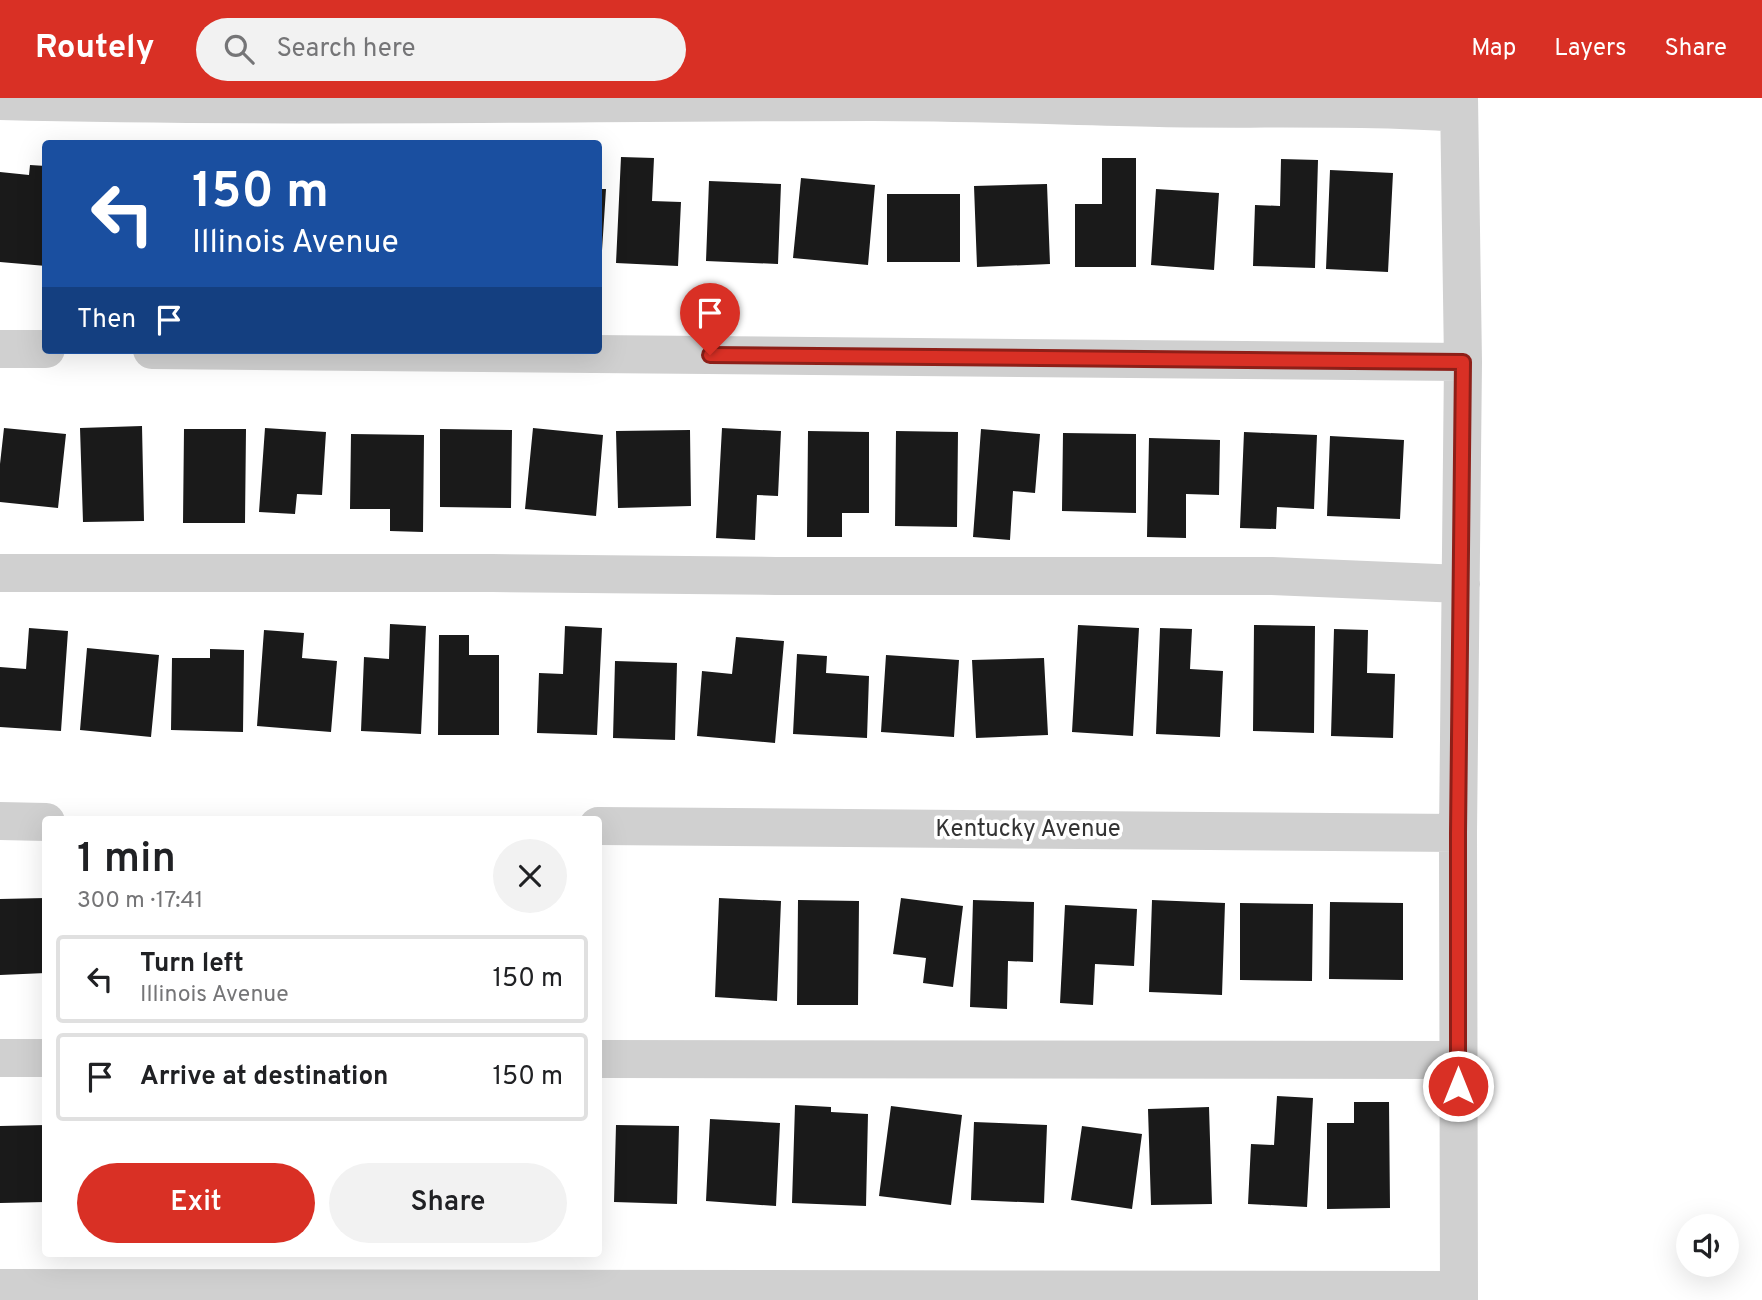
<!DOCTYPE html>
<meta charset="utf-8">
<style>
:root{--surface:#fff;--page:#f2f2f2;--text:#202124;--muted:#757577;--line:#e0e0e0;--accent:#d93025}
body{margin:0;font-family:Overpass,sans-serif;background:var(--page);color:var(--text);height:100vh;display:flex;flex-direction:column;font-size:26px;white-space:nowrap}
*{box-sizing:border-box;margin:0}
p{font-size:23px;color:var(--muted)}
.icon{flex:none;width:38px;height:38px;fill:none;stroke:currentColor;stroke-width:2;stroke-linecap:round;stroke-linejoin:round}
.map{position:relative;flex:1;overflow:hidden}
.panel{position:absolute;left:42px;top:718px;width:560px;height:441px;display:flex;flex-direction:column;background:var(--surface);border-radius:7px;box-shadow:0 7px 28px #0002}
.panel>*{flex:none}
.banner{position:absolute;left:42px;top:42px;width:560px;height:214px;border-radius:7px;box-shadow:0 7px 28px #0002;background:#1a4fa0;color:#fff;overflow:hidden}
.tools{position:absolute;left:1676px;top:1116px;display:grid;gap:14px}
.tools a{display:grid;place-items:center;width:63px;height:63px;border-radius:50%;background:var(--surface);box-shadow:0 7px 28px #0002;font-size:35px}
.pin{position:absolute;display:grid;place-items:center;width:60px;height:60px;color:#fff;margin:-72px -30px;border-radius:50% 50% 50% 0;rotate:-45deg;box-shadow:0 0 7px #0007}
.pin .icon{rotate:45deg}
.me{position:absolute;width:77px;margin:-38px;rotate:0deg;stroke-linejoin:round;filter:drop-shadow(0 0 5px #0008)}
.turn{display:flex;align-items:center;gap:24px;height:147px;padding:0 35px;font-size:32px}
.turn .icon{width:91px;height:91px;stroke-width:2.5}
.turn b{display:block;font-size:49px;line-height:60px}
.then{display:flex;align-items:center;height:66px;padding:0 35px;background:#0003;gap:14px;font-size:26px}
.round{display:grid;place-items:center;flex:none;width:74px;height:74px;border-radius:37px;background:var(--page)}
.head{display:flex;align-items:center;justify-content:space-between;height:119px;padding:0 35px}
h1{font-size:42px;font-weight:600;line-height:52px}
.action{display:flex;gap:14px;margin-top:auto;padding:14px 35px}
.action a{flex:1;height:80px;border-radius:42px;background:var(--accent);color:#fff;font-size:28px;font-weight:600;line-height:80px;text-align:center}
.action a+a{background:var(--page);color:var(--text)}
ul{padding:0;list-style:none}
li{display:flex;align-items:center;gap:21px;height:88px;margin:0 14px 10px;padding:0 21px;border:4px solid var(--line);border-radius:7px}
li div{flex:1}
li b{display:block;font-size:26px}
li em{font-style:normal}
header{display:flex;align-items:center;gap:42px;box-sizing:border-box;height:98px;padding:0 35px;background:var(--accent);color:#fff}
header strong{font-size:33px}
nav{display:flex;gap:38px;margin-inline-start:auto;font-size:24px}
.search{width:490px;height:63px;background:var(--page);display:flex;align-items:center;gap:18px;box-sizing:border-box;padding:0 24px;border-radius:38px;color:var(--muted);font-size:26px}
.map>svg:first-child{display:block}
.building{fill:#1a1a1a}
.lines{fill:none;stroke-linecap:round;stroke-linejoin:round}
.minor{stroke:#d0d0d0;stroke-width:38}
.route-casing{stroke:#8d1f18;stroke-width:18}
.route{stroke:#d93025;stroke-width:12}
.labels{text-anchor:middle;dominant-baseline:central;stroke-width:7;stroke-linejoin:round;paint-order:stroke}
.street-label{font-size:24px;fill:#333;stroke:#fff}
</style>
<header>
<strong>Routely</strong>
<div class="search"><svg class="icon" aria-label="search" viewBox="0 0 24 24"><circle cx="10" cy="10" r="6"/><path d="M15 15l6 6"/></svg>Search here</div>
<nav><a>Map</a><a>Layers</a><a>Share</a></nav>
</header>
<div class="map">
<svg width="1762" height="1202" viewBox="0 0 1762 1202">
<rect width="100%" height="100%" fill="#fff"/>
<!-- building -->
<path class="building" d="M 621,59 L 654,60 L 652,103 L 681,104 L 678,168 L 616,165 Z
M 1102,60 L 1136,60 L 1136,169 L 1075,169 L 1075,106 L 1102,106 Z
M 1281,61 L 1318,62 L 1315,170 L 1253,168 L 1255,107 L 1280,108 Z
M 30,67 L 46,68 L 46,168 L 0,164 L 0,74 L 29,77 Z
M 1330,72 L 1393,75 L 1388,174 L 1326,171 Z
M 801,80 L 875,87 L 868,167 L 793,160 Z
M 709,83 L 781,86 L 778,166 L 706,163 Z
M 1047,86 L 1050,166 L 977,169 L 974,88 Z
M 598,91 L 606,91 L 601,168 L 598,168 Z
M 1156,91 L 1219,95 L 1214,172 L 1151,167 Z
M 887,96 L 960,96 L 960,164 L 887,164 Z
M 142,328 L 144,423 L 83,424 L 80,330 Z
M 4,330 L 66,336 L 58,410 L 0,404 L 0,366 Z
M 265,330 L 326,334 L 322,397 L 297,396 L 295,416 L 259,414 Z
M 533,330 L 603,337 L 596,418 L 525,411 Z
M 722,330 L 781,333 L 778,398 L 757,397 L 755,442 L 716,440 Z
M 184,331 L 246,331 L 245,425 L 183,425 Z
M 440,331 L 512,332 L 511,410 L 440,409 Z
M 981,331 L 1040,336 L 1035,395 L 1013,393 L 1010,442 L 973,439 Z
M 690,332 L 691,408 L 618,410 L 616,333 Z
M 808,333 L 869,334 L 869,415 L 842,415 L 842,439 L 807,439 Z
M 896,333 L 958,334 L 957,429 L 895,428 Z
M 1244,334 L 1317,337 L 1314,411 L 1277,409 L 1276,431 L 1240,430 Z
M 1063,335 L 1136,336 L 1136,415 L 1062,413 Z
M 351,336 L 424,337 L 423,434 L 390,433 L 390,411 L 350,411 Z
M 1330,338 L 1404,342 L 1400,421 L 1327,418 Z
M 1149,340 L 1220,342 L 1219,397 L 1186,396 L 1186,440 L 1147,439 Z
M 390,526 L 426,528 L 421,636 L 361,633 L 364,559 L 389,561 Z
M 1078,527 L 1139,530 L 1133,638 L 1072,634 Z
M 1254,527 L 1315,528 L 1314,635 L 1253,633 Z
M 565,528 L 602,530 L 597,637 L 537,635 L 539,575 L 563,576 Z
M 29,530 L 68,533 L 61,633 L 0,629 L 0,569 L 26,571 Z
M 1160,530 L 1192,531 L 1190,571 L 1223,573 L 1220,639 L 1156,636 Z
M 1334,531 L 1368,532 L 1367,575 L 1395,576 L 1393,640 L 1331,638 Z
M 264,532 L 304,535 L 302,560 L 337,563 L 331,634 L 257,628 Z
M 439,537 L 469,537 L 469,557 L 499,557 L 499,637 L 438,637 Z
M 736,539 L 784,543 L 775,645 L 697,638 L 702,573 L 732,576 Z
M 87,550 L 159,557 L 151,639 L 80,632 Z
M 210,551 L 244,552 L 243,634 L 171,632 L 172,560 L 210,560 Z
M 797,556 L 827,558 L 826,575 L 869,578 L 867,640 L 793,636 Z
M 886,557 L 959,562 L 954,639 L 881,634 Z
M 1044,560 L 1048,637 L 976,640 L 972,562 Z
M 615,563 L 677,565 L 675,642 L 613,640 Z
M 46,800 L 46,875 L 0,877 L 0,801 Z
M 719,800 L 781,803 L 777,903 L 715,899 Z
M 901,800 L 963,808 L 953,889 L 923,885 L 926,860 L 893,856 Z
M 798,802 L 859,803 L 858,907 L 797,907 Z
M 973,802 L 1034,804 L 1033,864 L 1008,863 L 1007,911 L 970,909 Z
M 1152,802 L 1225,805 L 1222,897 L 1149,894 Z
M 1330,804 L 1403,805 L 1403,882 L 1329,881 Z
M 1240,805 L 1313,806 L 1312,883 L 1240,882 Z
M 1065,807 L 1137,811 L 1134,868 L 1095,866 L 1093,907 L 1060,905 Z
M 1277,998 L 1313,1000 L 1307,1109 L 1248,1106 L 1251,1046 L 1274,1047 Z
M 1354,1004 L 1389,1004 L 1390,1110 L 1327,1111 L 1327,1025 L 1354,1025 Z
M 795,1007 L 831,1009 L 831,1014 L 868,1016 L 866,1108 L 792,1105 Z
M 891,1008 L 962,1017 L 951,1107 L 879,1098 Z
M 1209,1009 L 1212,1106 L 1151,1107 L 1148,1011 Z
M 710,1021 L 780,1025 L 776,1108 L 706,1103 Z
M 974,1024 L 1047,1027 L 1044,1105 L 971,1102 Z
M 46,1027 L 46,1104 L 0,1105 L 0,1028 Z
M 616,1027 L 679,1028 L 677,1106 L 614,1104 Z
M 1082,1028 L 1142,1036 L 1132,1111 L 1071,1102 Z"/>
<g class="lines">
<!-- minor -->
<path class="minor" d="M 1459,0 L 1463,264 L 1458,735 L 1459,1202
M 0,3 C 291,10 582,4 873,4 C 968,4 1063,8 1159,10 C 1259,12 1359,8 1459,15
M 0,251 L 46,251
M 152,252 L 1463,264
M 0,475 L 492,475 L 776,478 L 1272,478 L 1461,486
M 0,723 L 46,724
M 598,728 L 1458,735
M 0,960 L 46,960
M 598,961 L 1458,962
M 0,1190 L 1459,1192"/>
</g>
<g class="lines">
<!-- route casing -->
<g class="route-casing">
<path id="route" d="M 710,257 L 1463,264 L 1458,735 L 1458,988"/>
</g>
<!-- route -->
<use href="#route" class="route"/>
</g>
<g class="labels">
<!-- street labels -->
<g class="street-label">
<text x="1028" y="732">Kentucky Avenue</text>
</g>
</g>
</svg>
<div class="tools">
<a><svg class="icon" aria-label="sound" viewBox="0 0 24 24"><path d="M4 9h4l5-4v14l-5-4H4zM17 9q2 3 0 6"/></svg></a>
</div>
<div class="pin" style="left:710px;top:257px;background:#d93025"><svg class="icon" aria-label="arrive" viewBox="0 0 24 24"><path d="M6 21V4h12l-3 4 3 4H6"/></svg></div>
<svg class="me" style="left:1458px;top:988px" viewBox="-20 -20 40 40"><circle r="17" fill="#d93025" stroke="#fff" stroke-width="3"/><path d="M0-11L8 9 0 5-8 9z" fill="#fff"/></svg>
<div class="banner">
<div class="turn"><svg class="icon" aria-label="left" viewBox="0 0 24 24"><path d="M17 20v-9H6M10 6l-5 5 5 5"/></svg><div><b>150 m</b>Illinois Avenue</div></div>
<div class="then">Then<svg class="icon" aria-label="arrive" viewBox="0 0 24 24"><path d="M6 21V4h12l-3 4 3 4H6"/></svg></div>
</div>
<section class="panel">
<div class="head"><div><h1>1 min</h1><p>300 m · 17:41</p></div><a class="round"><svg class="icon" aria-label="close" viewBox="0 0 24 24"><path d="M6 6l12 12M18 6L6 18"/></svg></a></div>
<ul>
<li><svg class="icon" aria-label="left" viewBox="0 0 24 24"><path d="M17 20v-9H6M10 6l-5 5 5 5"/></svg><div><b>Turn left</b><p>Illinois Avenue</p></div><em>150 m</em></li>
<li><svg class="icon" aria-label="arrive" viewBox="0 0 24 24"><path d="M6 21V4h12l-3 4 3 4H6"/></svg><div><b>Arrive at destination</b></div><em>150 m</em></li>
</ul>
<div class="action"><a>Exit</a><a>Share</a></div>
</section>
</div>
